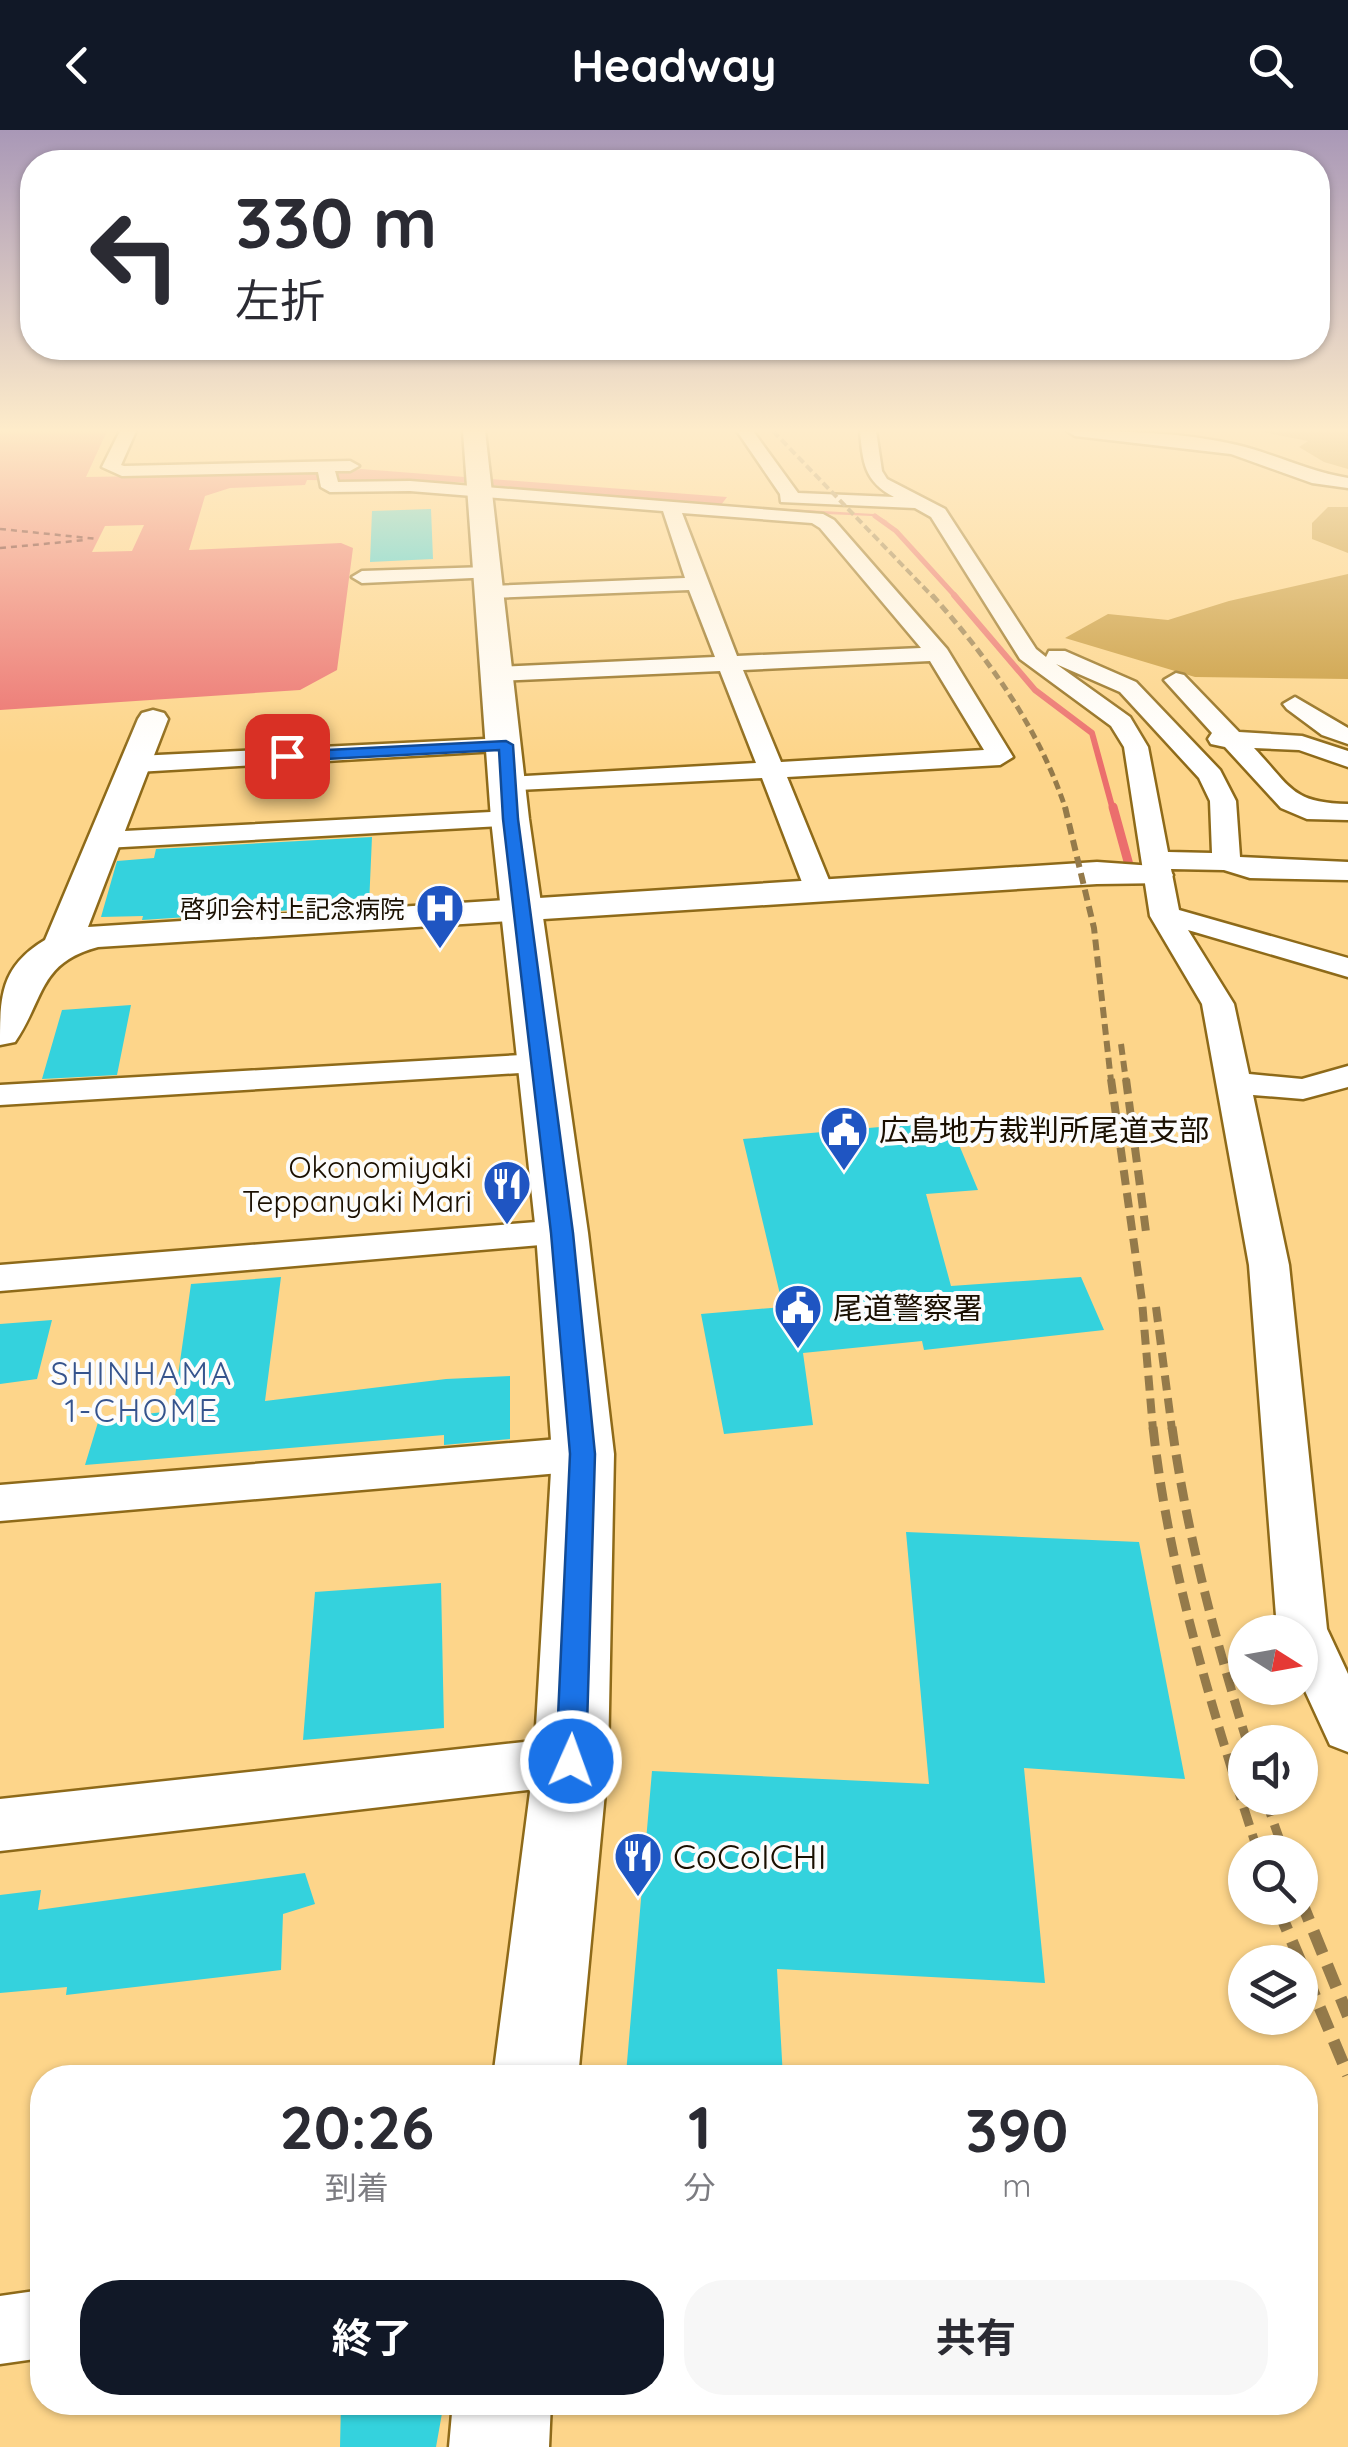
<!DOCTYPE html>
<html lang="ja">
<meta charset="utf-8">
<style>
:root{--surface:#fff;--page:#f7f7f7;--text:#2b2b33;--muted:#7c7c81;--accent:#111827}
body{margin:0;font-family:Quicksand,"Noto Sans JP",sans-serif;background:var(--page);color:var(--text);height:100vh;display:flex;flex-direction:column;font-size:38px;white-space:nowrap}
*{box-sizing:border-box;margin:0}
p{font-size:32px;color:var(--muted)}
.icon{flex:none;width:55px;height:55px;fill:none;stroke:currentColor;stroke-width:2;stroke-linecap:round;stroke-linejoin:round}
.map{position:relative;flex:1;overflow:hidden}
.side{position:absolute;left:30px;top:1935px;width:1288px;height:350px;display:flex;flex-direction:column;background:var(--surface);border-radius:40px;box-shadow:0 2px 8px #0004}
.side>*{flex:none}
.banner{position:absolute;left:20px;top:20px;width:1310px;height:210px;border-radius:40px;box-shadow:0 2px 8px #0004;background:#fff;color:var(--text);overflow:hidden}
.needle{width:65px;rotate:101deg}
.tools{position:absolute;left:1228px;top:1485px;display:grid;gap:20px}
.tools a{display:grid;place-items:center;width:90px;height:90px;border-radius:50%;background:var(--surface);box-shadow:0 2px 8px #0004;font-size:50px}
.pin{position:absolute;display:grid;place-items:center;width:85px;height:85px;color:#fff;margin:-42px;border-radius:20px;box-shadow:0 5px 15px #0006}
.me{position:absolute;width:110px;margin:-55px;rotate:2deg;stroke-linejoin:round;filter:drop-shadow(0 0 8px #0008)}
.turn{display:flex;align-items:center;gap:35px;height:210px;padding:0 50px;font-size:45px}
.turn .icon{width:130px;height:130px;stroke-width:2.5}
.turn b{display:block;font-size:70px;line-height:85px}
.eta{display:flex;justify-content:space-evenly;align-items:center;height:170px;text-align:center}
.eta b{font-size:60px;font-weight:700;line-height:70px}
.primary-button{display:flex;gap:20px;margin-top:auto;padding:20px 50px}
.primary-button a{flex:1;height:115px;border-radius:40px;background:var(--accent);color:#fff;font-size:40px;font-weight:700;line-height:115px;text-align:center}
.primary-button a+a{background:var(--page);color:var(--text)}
header{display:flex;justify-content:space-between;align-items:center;height:130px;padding:0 50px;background:var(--accent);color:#fff;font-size:45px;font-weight:700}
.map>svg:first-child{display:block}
.forest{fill:#c59635}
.water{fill:#eb6e6d}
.pier{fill:#fdd58a}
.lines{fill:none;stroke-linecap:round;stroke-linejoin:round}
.stream-far2{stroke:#eb6e6d;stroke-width:5}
.stream-far1{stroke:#eb6e6d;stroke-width:6}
.stream{stroke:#eb6e6d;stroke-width:9}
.ferry{stroke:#570610;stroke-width:2.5;stroke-dasharray:6 5;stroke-linecap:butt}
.building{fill:#34d2dd}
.minor-casing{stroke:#8e6a19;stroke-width:5}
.tertiary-casing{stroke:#8e6a19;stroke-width:5}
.trunk-casing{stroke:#8e6a19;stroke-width:5}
.minor{fill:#fff;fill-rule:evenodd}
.tertiary{fill:#fff;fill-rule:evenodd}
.trunk{fill:#fff;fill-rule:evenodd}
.rail-far5{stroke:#947a4a;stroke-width:4;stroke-dasharray:8 4;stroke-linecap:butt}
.rail-far4{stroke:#947a4a;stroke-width:5;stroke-dasharray:9 5;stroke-linecap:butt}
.rail-far3{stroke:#947a4a;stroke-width:6;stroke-dasharray:11 6;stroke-linecap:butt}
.rail-far2{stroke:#947a4a;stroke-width:8;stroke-dasharray:15 8;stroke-linecap:butt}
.rail-far1{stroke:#947a4a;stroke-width:9;stroke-dasharray:19 9;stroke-linecap:butt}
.rail{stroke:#947a4a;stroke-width:12;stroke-dasharray:24 12;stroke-linecap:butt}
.route{fill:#1a73e8;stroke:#114b97;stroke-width:2.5}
.labels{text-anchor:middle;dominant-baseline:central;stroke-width:8;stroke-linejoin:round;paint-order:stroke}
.far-poi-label{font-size:25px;fill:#1a0f00;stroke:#fcfcfc;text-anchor:end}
.poi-label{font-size:30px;fill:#1a0f00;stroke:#fcfcfc;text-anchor:start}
.neighbourhood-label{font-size:32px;letter-spacing:2.5px;fill:#36548d;stroke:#fcfcfc}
.near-poi-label{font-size:35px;fill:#1a0f00;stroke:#fcfcfc;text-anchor:start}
</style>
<header><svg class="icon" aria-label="back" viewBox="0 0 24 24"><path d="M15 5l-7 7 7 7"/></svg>Headway<svg class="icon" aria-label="search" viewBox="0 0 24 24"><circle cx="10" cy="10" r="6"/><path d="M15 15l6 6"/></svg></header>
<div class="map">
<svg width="1348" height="2317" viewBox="0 0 1348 2317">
<rect width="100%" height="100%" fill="#fdd58a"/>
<!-- forest -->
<path class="forest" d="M 1258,301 L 1348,301 L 1348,339 L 1324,332 L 1299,317 L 1308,311 Z
M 1328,377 L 1348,377 L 1348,423 L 1312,409 L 1312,393 Z
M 1348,444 L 1348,549 L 1195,547 L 1065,508 L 1108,484 L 1168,490 L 1229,471 Z"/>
<!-- water -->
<path class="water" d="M 0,301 L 107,301 L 86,347 L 342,343 L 361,339 L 727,367 L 721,375 L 874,384 L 889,392 L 872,386 L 780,382 L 458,352 L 307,350 L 305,355 L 230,358 L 205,366 L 189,420 L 341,413 L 353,418 L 337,540 L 300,560 L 0,580 Z"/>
<!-- pier -->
<path class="pier" d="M 144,395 L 132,421 L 92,422 L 105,396 Z"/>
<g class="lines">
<!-- stream-far2 -->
<path class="stream-far2" d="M 875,386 L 896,401 L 957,468"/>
<!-- stream-far1 -->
<path class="stream-far1" d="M 954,465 L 1035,560 L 1092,603 L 1113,680"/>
<!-- stream -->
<path class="stream" d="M 1113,677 L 1129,735"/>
<!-- ferry -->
<path class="ferry" d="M 0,399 L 98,409
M 0,418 L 86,410"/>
</g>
<!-- building -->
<path class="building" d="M 431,379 L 433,429 L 370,432 L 372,381 Z
M 372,707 L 369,775 L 142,790 L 143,786 L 101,787 L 117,731 L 154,728 L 156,719 Z
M 131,875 L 117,945 L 42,949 L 62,880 Z
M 949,991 L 978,1060 L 926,1064 L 951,1156 L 1081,1147 L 1104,1200 L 924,1220 L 922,1211 L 803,1223 L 813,1295 L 724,1304 L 701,1184 L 783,1177 L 743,1009 Z
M 281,1147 L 265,1271 L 446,1249 L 510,1246 L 510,1309 L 444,1315 L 444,1305 L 85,1335 L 99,1289 L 173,1281 L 191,1154 Z
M 52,1190 L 37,1249 L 0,1254 L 0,1194 Z
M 906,1402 L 1139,1412 L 1185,1649 L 1024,1638 L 1045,1853 L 777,1839 L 783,1948 L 626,1944 L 652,1641 L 929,1654 Z
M 441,1453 L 444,1598 L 303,1610 L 315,1462 Z
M 305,1743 L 315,1774 L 283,1784 L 281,1840 L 66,1865 L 67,1857 L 0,1863 L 0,1765 L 41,1760 L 38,1780 Z
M 341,2272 L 444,2272 L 436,2317 L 340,2317 Z"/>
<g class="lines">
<!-- minor casing -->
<g class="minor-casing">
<path id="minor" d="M 120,301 L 136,301 L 121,335 L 124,336 L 350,331 L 359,336 L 350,341 L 335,341 L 338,352 L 410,351 L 823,384 L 834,390 L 947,519 L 1013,627 L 1000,635 L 787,647 L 833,760 L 829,766 L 809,766 L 805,760 L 762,648 L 499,661 L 495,655 L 508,647 L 756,633 L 720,541 L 496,551 L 485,544 L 496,537 L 715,527 L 689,460 L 490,468 L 480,462 L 490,456 L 685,448 L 663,381 L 410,361 L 330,362 L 321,357 L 318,342 L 122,346 L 102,337 ZM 682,383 L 812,393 L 820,398 L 921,518 L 737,526 ZM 930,531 L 984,620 L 781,632 L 743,540 Z
M 737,301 L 753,301 L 798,363 L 894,367 C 864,351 863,333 860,301 L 876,301 L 882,341 L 887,349 L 945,379 L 1036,519 L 1046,527 L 1049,521 L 1065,521 L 1136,552 L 1220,640 L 1236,671 L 1240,727 L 1348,732 L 1348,750 L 1250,748 L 1224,740 L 1171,739 L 1179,780 L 1348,828 L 1348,847 L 1188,800 L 1234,874 L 1249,944 L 1302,949 L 1348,936 L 1348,957 L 1303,969 L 1253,965 L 1289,1135 L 1327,1499 L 1348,1544 L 1348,1622 L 1330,1615 L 1300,1550 L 1300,1502 L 1279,1502 L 1277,1499 L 1249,1135 L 1202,874 L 1150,786 L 1124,617 L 1111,596 L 1020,529 L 931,387 L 915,378 L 781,372 L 780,364 ZM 1056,534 L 1120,562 L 1199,648 L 1210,671 L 1212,723 L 1168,722 L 1148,617 L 1130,587 Z
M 1067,301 C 1122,301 1183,302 1237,315 C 1275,324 1309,342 1348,348 L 1348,358 L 1312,353 L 1231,324 L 1075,306 Z
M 487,437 L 497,443 L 494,447 L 362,453 L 352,447 L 362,441 Z
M 1176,543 L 1184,545 L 1239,602 L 1302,606 L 1348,621 L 1348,637 L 1299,620 L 1254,618 C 1291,657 1291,673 1348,674 L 1348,690 L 1307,689 L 1281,678 L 1225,617 L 1211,614 L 1208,609 L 1212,603 L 1164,550 Z
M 1295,567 L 1348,598 L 1348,614 L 1322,605 L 1287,579 L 1283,574 Z
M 506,608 L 515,610 L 518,615 L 515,620 L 137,642 L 124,634 L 137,626 Z
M 510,681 L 523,689 L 520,695 L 105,718 L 91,710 L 105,702 Z
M 540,924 L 552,927 L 557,934 L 552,941 L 0,975 L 0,955 Z
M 562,1090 L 576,1094 L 581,1103 L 576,1112 L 0,1161 L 0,1135 Z
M 583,1307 L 599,1312 L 605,1324 L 599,1336 L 583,1341 L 0,1391 L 0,1355 Z
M 571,1607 L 590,1614 L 598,1631 L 590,1648 L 571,1655 L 0,1721 L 0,1669 Z
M 42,2160 L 42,2228 L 0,2234 L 0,2166 Z"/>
</g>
<!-- tertiary casing -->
<g class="tertiary-casing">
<path id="tertiary" d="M 153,580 L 164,583 L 168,589 L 88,797 L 1097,732 L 1168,737 L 1173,745 L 1168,753 L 1097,754 L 98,817 C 38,833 45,868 15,912 L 0,915 C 0,867 0,837 45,810 L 138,589 L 142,583 Z"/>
</g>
<!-- trunk casing -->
<g class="trunk-casing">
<path id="trunk" d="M 463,301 L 485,301 L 529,689 L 588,1103 L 614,1324 L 608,1631 L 578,1948 L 493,1948 L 534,1631 L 552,1324 L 536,1103 L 491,689 Z
M 453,2272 L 551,2272 L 549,2317 L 449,2317 Z"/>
</g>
<!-- minor -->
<use href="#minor" class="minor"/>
<!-- tertiary -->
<use href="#tertiary" class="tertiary"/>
<!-- trunk -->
<use href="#trunk" class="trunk"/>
<!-- rail-far5 -->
<path class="rail-far5" d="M 773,301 L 934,468"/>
<!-- rail-far4 -->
<path class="rail-far4" d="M 932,465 C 989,529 1039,598 1066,680"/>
<!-- rail-far3 -->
<path class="rail-far3" d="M 1065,677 L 1094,798 L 1111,951
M 1121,914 L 1126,951"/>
<!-- rail-far2 -->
<path class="rail-far2" d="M 1111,949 L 1142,1171 L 1153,1300
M 1126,949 L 1146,1102
M 1156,1177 L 1172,1300"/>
<!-- rail-far1 -->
<path class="rail-far1" d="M 1153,1297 C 1169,1443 1213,1582 1258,1722
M 1172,1297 C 1187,1405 1215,1508 1247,1612
M 1265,1668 L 1284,1722"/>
<!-- rail -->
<path class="rail" d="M 1300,1768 L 1348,1886
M 1278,1778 L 1348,1945"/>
</g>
<!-- sky -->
<linearGradient id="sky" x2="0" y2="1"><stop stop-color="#a998b7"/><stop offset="0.48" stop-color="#feecca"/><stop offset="1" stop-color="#feecca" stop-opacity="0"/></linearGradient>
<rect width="1348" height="626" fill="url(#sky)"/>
<!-- route -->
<path class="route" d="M 506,611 L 513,615 L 518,689 L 573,1103 L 595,1324 L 586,1631 L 581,1641 L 571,1645 L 560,1641 L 556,1631 L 570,1324 L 551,1103 L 503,689 L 499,620 L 287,631 L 280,626 L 287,622 Z"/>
<!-- icons -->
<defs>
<g id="hospital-pin" transform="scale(2.5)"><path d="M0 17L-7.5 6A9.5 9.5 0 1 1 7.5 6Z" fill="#1f55c2" stroke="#fcfcfc"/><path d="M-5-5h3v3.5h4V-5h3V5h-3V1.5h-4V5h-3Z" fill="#fff"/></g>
<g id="civic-pin" transform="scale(2.5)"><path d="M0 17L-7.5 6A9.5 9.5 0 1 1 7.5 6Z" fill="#1f55c2" stroke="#fcfcfc"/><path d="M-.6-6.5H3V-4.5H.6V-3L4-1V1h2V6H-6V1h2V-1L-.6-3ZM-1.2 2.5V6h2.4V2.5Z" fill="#fff"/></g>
<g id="restaurant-pin" transform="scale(2.5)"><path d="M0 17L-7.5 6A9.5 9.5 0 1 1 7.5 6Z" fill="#1f55c2" stroke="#fcfcfc"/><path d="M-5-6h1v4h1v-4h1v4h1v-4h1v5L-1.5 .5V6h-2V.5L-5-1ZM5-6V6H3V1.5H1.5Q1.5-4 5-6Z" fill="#fff"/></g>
</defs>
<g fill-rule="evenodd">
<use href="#hospital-pin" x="440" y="778"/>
<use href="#civic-pin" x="844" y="1000"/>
<use href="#restaurant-pin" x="507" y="1054"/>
<use href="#civic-pin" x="798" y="1178"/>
<use href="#restaurant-pin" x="638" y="1726"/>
</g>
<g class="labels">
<!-- far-poi labels -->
<g class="far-poi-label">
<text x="405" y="778">啓卯会村上記念病院</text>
</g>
<!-- poi labels -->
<g class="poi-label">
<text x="879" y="1000">広島地方裁判所尾道支部</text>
<text x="472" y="1037" text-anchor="end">Okonomiyaki<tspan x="472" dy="34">Teppanyaki Mari</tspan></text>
<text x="833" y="1178">尾道警察署</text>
</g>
<!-- neighbourhood labels -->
<g class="neighbourhood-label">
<text x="142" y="1243">SHINHAMA<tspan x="142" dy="37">1-CHOME</tspan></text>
</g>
<!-- near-poi labels -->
<g class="near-poi-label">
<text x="673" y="1726">CoCoICHI</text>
</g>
</g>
</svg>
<div class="tools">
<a><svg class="needle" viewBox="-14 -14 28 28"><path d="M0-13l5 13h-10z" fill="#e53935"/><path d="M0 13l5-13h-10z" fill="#7c7c81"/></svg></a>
<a><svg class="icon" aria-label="sound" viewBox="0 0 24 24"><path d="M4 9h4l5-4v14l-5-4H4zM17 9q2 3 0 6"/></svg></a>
<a><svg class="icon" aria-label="search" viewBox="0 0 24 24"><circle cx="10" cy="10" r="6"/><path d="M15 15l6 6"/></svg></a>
<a><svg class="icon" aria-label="layers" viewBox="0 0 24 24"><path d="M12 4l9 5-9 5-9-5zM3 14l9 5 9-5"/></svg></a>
</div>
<div class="pin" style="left:287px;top:626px;background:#d93025"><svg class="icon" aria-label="arrive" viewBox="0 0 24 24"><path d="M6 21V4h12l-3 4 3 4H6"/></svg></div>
<svg class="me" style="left:571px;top:1631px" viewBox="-20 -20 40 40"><circle r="17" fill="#1a73e8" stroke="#fff" stroke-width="3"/><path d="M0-11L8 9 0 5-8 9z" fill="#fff"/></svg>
<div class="banner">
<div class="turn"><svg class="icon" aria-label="left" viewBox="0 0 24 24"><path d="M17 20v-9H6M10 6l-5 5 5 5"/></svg><div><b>330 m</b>左折</div></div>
</div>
<section class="side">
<div class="eta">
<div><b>20:26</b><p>到着</p></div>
<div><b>1</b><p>分</p></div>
<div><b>390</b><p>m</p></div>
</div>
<div class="primary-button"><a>終了</a><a>共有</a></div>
</section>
</div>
